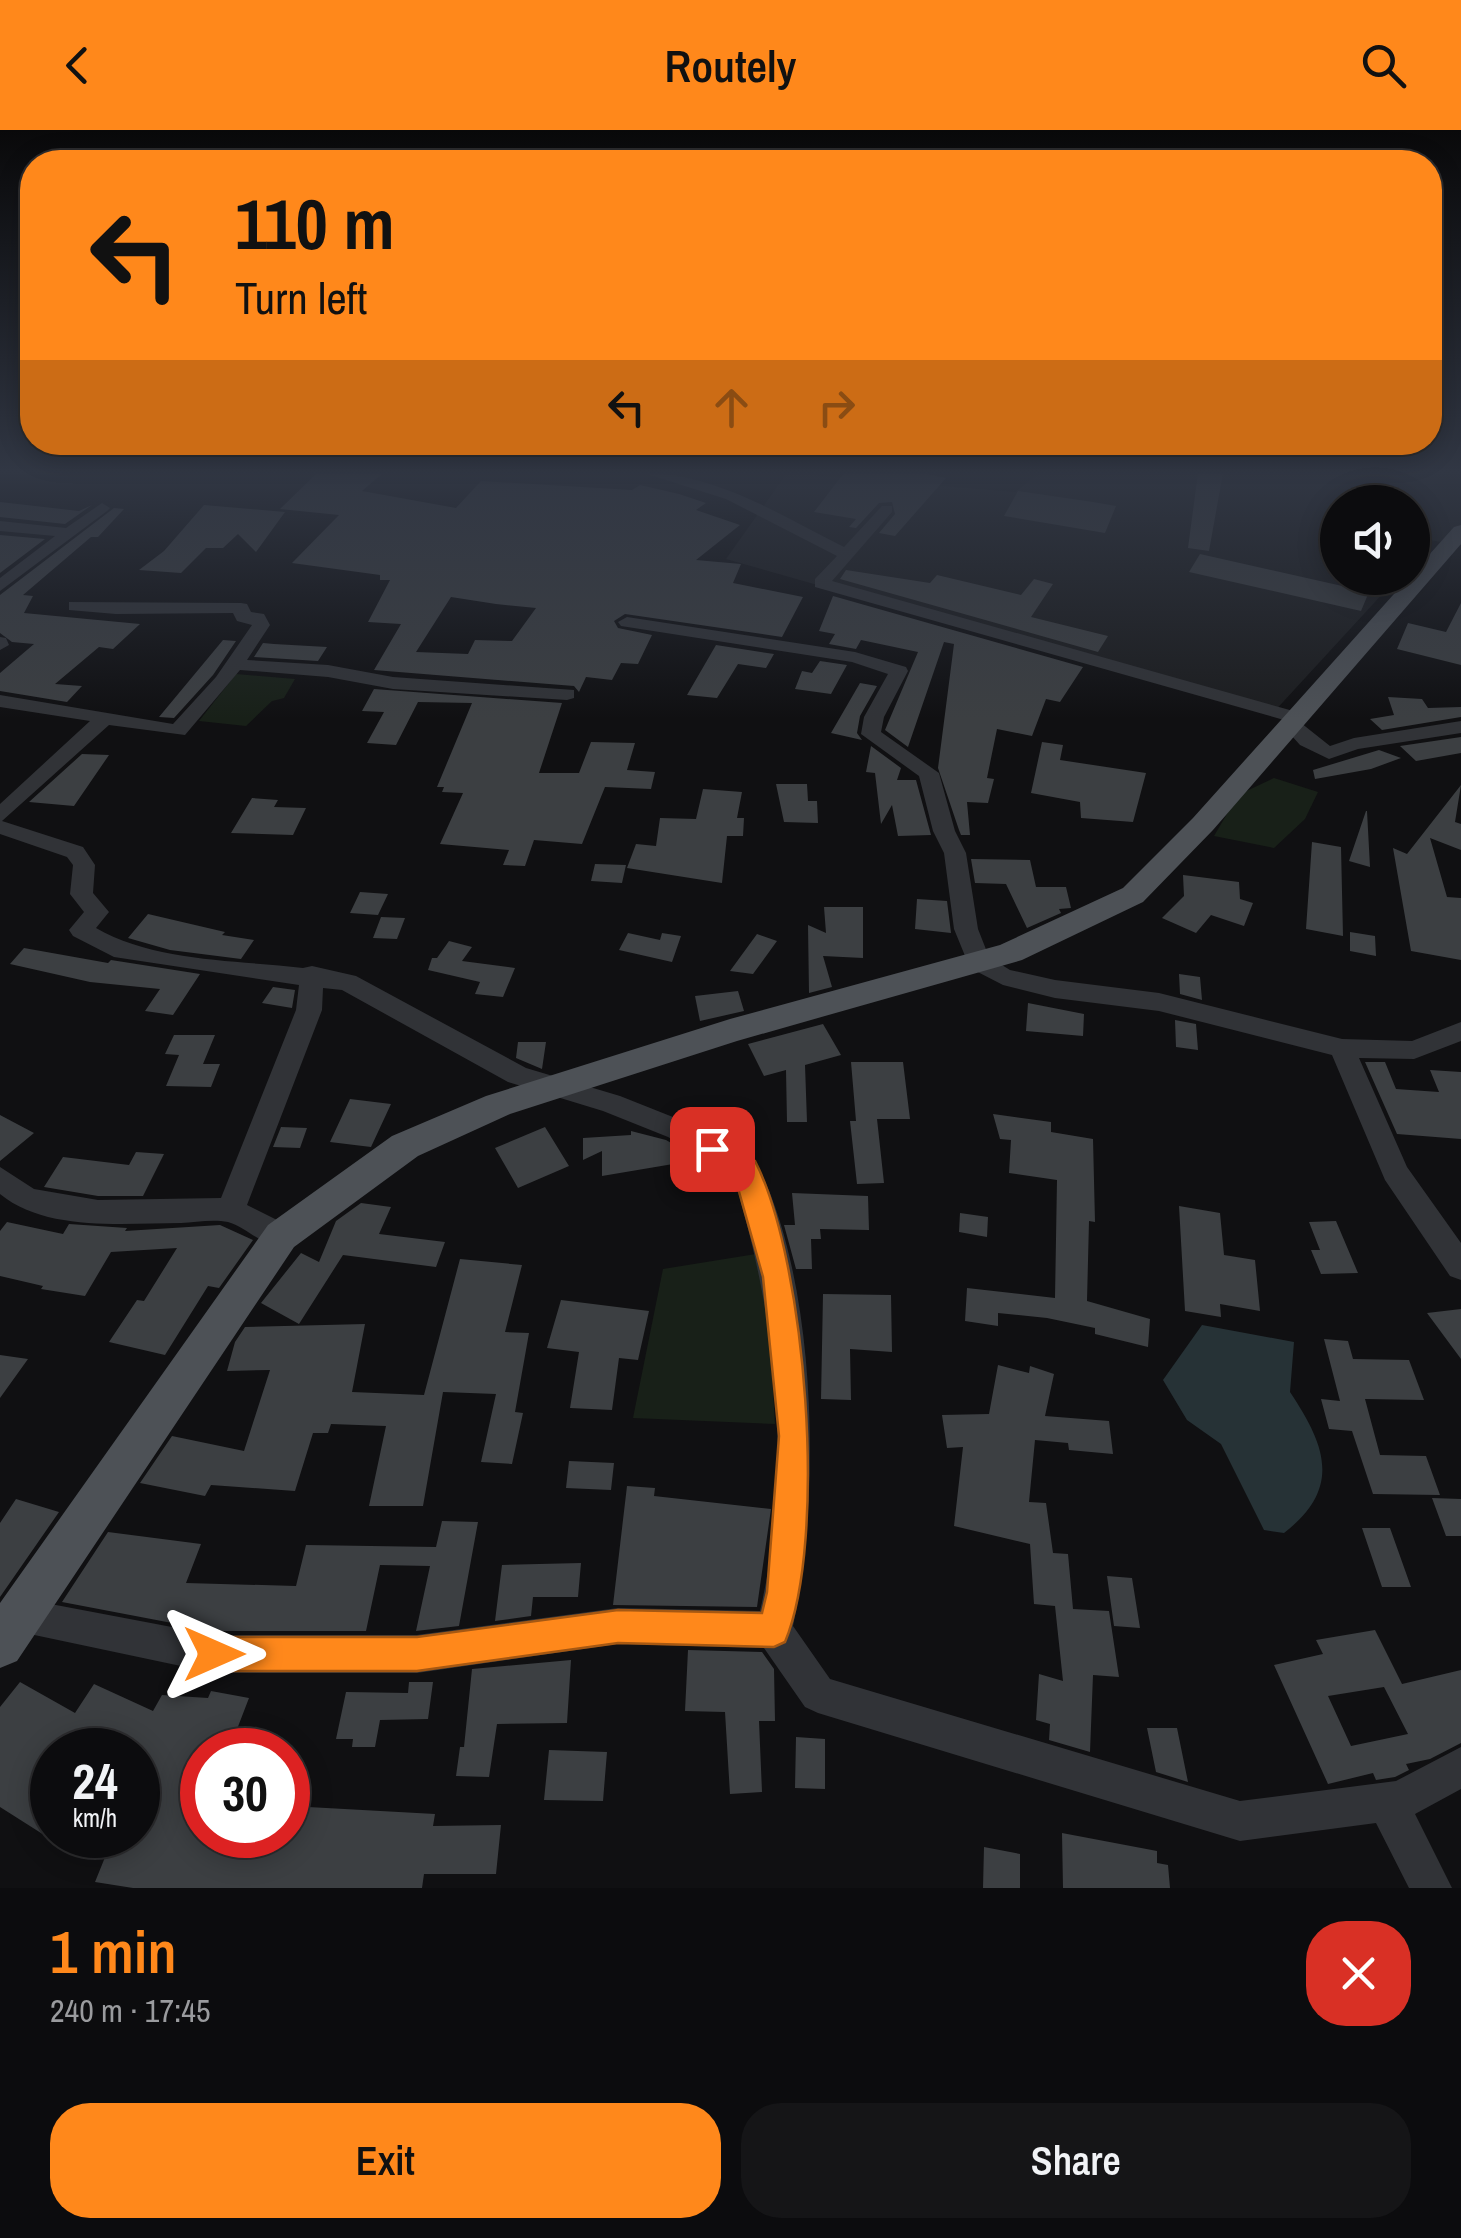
<!DOCTYPE html>
<meta charset="utf-8">
<style>
:root{--surface:#0c0c0e;--page:#151517;--text:#f1f3f6;--muted:#9a9b9e;--line:#2c2c2e;--accent:#ff881b}
body{margin:0;font-family:"Archivo Narrow",sans-serif;background:var(--page);color:var(--text);height:100vh;display:flex;flex-direction:column;font-size:38px;white-space:nowrap}
*{box-sizing:border-box;margin:0}
p{font-size:32px;color:var(--muted)}
.icon{flex:none;width:55px;height:55px;fill:none;stroke:currentColor;stroke-width:2;stroke-linecap:round;stroke-linejoin:round}
.map{position:relative;height:1758px;overflow:hidden}
.side{display:flex;flex-direction:column;background:var(--surface);flex:1}
.side>*{flex:none}
.hud{position:absolute;left:20px;top:20px;width:1422px;height:305px;border-radius:40px;box-shadow:0 5px 25px #0003,0 0 0 2px var(--line);background:#ff881b;color:#111;overflow:hidden}
.tools{position:absolute;left:1320px;top:355px;display:grid;gap:20px}
.tools a{display:grid;place-items:center;width:110px;height:110px;border-radius:50%;background:var(--surface);box-shadow:0 5px 25px #0003,0 0 0 2px var(--line);font-size:50px}
.speed{position:absolute;left:30px;top:1598px;display:flex;gap:20px;font-size:50px;font-weight:700;text-align:center}
.speed>*{display:grid;place-content:center;width:130px;height:130px;border-radius:50%;background:var(--surface);box-shadow:0 5px 25px #0003,0 0 0 2px var(--line);line-height:1}
.speed small{font-size:25px;font-weight:400}
.speed .limit{border:15px solid #d22;background:#fff;color:#111}
.pin{position:absolute;display:grid;place-items:center;width:85px;height:85px;color:#fff;margin:-42px;border-radius:20px;box-shadow:0 5px 15px #0006}
.me{position:absolute;width:110px;margin:-55px;rotate:90deg;stroke-linejoin:round;filter:drop-shadow(0 0 8px #0008)}
.turn{display:flex;align-items:center;gap:35px;height:210px;padding:0 50px;font-size:45px}
.turn .icon{width:130px;height:130px;stroke-width:2.5}
.turn b{display:block;font-size:70px;line-height:85px}
.lanes{display:flex;align-items:center;height:95px;padding:0 50px;background:#0003;justify-content:center;gap:50px;direction:ltr}
.lanes .off{opacity:.35}
.round{display:grid;place-items:center;flex:none;width:105px;height:105px;border-radius:40px;background:var(--page)}
.summary{display:flex;align-items:center;justify-content:space-between;height:170px;padding:0 50px}
h1{font-size:60px;font-weight:600;line-height:75px;color:var(--accent)}
.action{display:flex;gap:20px;margin-top:auto;padding:20px 50px}
.action a{flex:1;height:115px;border-radius:40px;background:var(--accent);color:#111;font-size:40px;font-weight:600;line-height:115px;text-align:center}
.action a+a{background:var(--page);color:var(--text)}
header{display:flex;justify-content:space-between;align-items:center;height:130px;padding:0 50px;background:var(--accent);color:#111;font-size:45px;font-weight:600}
.map>svg:first-child{display:block}
.built{fill:#1c1d1f}
.green{fill:#182018}
.water{fill:#263236}
.building{fill:#3c3f42;fill-rule:evenodd}
.lines{fill:none;stroke-linecap:round;stroke-linejoin:round}
.minor{fill:#313337;fill-rule:evenodd}
.major{fill:#4d5156;fill-rule:evenodd}
.route{fill:#ff881b;stroke:#a65812;stroke-width:2.5}
</style>
<header><svg class="icon" aria-label="back" viewBox="0 0 24 24"><path d="M15 5l-7 7 7 7"/></svg>Routely<svg class="icon" aria-label="search" viewBox="0 0 24 24"><circle cx="10" cy="10" r="6"/><path d="M15 15l6 6"/></svg></header>
<div class="map">
<svg width="1461" height="1758" viewBox="0 0 1461 1758">
<rect width="100%" height="100%" fill="#101012"/>
<!-- built -->
<path class="built" d="M 787,343 L 1015,362 L 1039,343 L 1461,343 L 1461,415 L 1429,410 L 1413,429 L 1412,372 L 1338,372 L 1338,448 L 1397,448 L 1272,584 L 726,429 Z"/>
<!-- green -->
<path class="green" d="M 236,544 L 295,549 L 284,568 L 272,571 L 246,596 L 199,591 Z
M 1274,648 L 1318,662 L 1305,689 L 1274,718 L 1214,706 L 1238,665 Z
M 756,1124 L 769,1195 L 775,1294 L 633,1288 L 663,1139 Z"/>
<!-- water -->
<path class="water" d="M 1202,1195 L 1294,1212 L 1290,1262 C 1326,1316 1342,1358 1284,1403 L 1264,1400 L 1221,1314 L 1187,1290 L 1163,1250 Z"/>
<!-- building -->
<path class="building" d="M 317,343 L 383,343 L 362,361 L 456,378 L 481,351 L 632,360 L 640,355 L 679,364 L 706,373 L 696,380 L 740,395 L 696,430 L 741,434 L 733,453 L 803,467 L 782,507 L 625,484 L 614,491 L 618,498 L 652,505 L 638,534 L 621,533 L 612,550 L 586,547 L 579,562 L 574,556 L 374,540 L 401,494 L 368,492 L 390,450 L 380,450 L 380,445 L 292,433 L 339,385 L 280,379 ZM 451,467 L 496,474 L 536,478 L 512,511 L 475,510 L 468,524 L 416,522 Z
M 844,343 L 923,343 L 946,348 L 895,406 L 879,403 L 895,384 L 892,372 L 879,373 L 856,398 L 849,397 L 856,389 L 814,382 Z
M 1198,343 L 1223,343 L 1209,421 L 1188,418 Z
M 1018,361 L 1093,372 L 1116,376 L 1105,403 L 1004,386 Z
M 0,372 L 79,381 L 92,375 L 65,394 L 0,387 Z
M 204,375 L 285,382 L 256,422 L 238,404 L 223,418 L 206,418 L 181,443 L 139,440 L 164,421 Z
M 114,378 L 124,379 L 98,407 L 91,407 L 23,465 L 33,466 L 24,483 L 140,494 L 113,519 L 99,517 L 55,554 L 82,556 L 67,572 L 0,561 L 0,543 L 34,514 L 12,512 L 0,503 L 0,465 Z
M 0,405 L 45,409 L 0,443 Z
M 1200,424 L 1369,462 L 1361,481 L 1189,442 Z
M 846,440 L 930,453 L 937,445 L 1021,465 L 1034,449 L 1053,454 L 1031,487 L 1108,506 L 1098,522 L 840,449 Z
M 833,466 L 1083,537 L 1060,572 L 1046,569 L 1032,606 L 997,599 L 987,648 L 994,649 L 988,673 L 967,672 L 970,705 L 961,705 L 959,700 L 938,638 L 954,514 L 944,512 L 908,617 L 885,600 L 918,522 L 861,510 L 856,519 L 829,514 L 835,504 L 819,501 Z
M 1461,473 L 1461,535 L 1397,519 L 1408,493 L 1446,502 Z
M 223,510 L 236,511 L 213,545 L 174,588 L 159,587 Z
M 263,513 L 274,514 L 327,517 L 318,531 L 254,527 Z
M 716,515 L 774,524 L 766,538 L 738,534 L 717,568 L 687,565 Z
M 820,531 L 847,535 L 831,564 L 795,559 L 802,541 L 812,543 Z
M 860,553 L 877,556 L 860,586 L 857,603 L 862,610 L 831,603 Z
M 374,559 L 562,573 L 539,643 L 579,643 L 591,612 L 635,613 L 627,640 L 655,642 L 651,659 L 605,657 L 582,714 L 534,710 L 525,736 L 503,735 L 509,720 L 440,714 L 463,663 L 442,662 L 444,657 L 437,657 L 472,573 L 418,572 L 396,615 L 367,613 L 384,582 L 362,581 Z
M 1388,567 L 1422,569 L 1428,578 L 1461,577 L 1461,587 L 1382,600 L 1370,589 L 1394,585 Z
M 1461,607 L 1461,623 L 1416,631 L 1400,616 Z
M 1042,612 L 1063,615 L 1060,630 L 1146,643 L 1133,692 L 1081,688 L 1080,672 L 1031,663 Z
M 871,616 L 901,638 L 897,650 L 916,650 L 931,705 L 898,706 L 892,675 L 881,694 L 875,643 L 866,642 Z
M 1379,620 L 1401,628 L 1371,639 L 1315,649 L 1313,640 Z
M 82,624 L 109,625 L 74,676 L 29,672 Z
M 776,654 L 807,654 L 808,671 L 817,671 L 818,693 L 784,692 Z
M 1461,655 L 1455,692 L 1461,694 L 1461,720 L 1430,708 L 1447,767 L 1461,768 L 1461,830 L 1411,821 L 1393,718 L 1407,724 Z
M 703,659 L 742,662 L 737,688 L 744,688 L 743,706 L 727,706 L 722,753 L 627,738 L 636,714 L 656,716 L 660,688 L 696,689 Z
M 252,668 L 278,670 L 274,677 L 306,678 L 293,705 L 231,703 Z
M 1366,681 L 1367,681 L 1370,737 L 1349,731 Z
M 1312,712 L 1341,717 L 1343,806 L 1306,799 Z
M 971,729 L 1030,730 L 1036,757 L 1066,757 L 1071,778 L 1059,779 L 1061,783 L 1027,798 L 1006,754 L 975,753 Z
M 595,734 L 626,735 L 622,753 L 591,751 Z
M 1183,745 L 1239,752 L 1240,769 L 1253,773 L 1244,796 L 1211,785 L 1196,803 L 1162,788 L 1184,766 Z
M 360,762 L 388,764 L 378,785 L 350,783 Z
M 917,769 L 947,771 L 951,803 L 915,799 Z
M 824,777 L 863,777 L 863,828 L 823,826 L 832,857 L 809,863 L 808,795 L 826,803 Z
M 148,784 L 225,802 L 222,805 L 254,810 L 241,829 L 170,820 L 128,808 Z
M 381,787 L 405,788 L 397,809 L 373,808 Z
M 1350,802 L 1375,806 L 1376,826 L 1350,821 Z
M 628,803 L 660,810 L 662,803 L 681,806 L 672,832 L 619,820 Z
M 757,804 L 777,811 L 753,844 L 730,841 Z
M 449,811 L 472,817 L 462,831 L 515,838 L 503,867 L 475,864 L 480,852 L 428,840 L 432,828 L 437,828 Z
M 24,818 L 108,833 L 111,830 L 200,844 L 173,885 L 145,881 L 160,859 L 90,852 L 10,834 Z
M 1179,844 L 1200,847 L 1202,870 L 1180,864 Z
M 273,857 L 295,860 L 292,878 L 262,873 Z
M 738,861 L 744,881 L 700,891 L 695,866 Z
M 1028,873 L 1084,884 L 1083,906 L 1026,901 Z
M 1175,890 L 1196,894 L 1198,920 L 1176,917 Z
M 823,894 L 841,925 L 805,935 L 807,992 L 787,992 L 786,940 L 764,946 L 748,914 Z
M 174,905 L 215,905 L 203,934 L 220,934 L 211,957 L 166,956 L 179,925 L 165,924 Z
M 518,912 L 546,912 L 542,939 L 516,928 Z
M 851,932 L 903,932 L 910,989 L 877,989 L 884,1053 L 857,1054 L 850,991 L 856,991 Z
M 1365,932 L 1385,932 L 1396,959 L 1439,962 L 1430,940 L 1461,942 L 1461,1009 L 1397,1004 Z
M 350,969 L 391,974 L 371,1017 L 330,1012 Z
M 993,984 L 1051,992 L 1051,1002 L 1093,1009 L 1095,1092 L 1089,1091 L 1087,1171 L 1150,1189 L 1148,1217 L 1095,1204 L 1095,1198 L 1047,1188 L 998,1183 L 998,1196 L 965,1191 L 967,1158 L 1055,1168 L 1057,1050 L 1009,1043 L 1011,1010 L 1000,1009 Z
M 0,985 L 34,1003 L 0,1031 Z
M 281,997 L 307,998 L 300,1018 L 273,1017 Z
M 545,997 L 569,1036 L 518,1058 L 495,1018 Z
M 631,1001 L 666,1010 L 685,1021 L 685,1032 L 602,1046 L 602,1021 L 583,1030 L 583,1008 L 631,1005 Z
M 136,1022 L 164,1024 L 143,1066 L 98,1066 L 44,1057 L 63,1027 L 129,1035 Z
M 792,1063 L 868,1066 L 869,1100 L 820,1099 L 821,1109 L 811,1109 L 812,1139 L 796,1139 L 784,1095 L 795,1095 Z
M 361,1073 L 391,1077 L 379,1104 L 445,1112 L 436,1137 L 343,1125 L 299,1194 L 261,1173 L 301,1123 L 319,1132 L 336,1091 Z
M 1179,1076 L 1220,1083 L 1224,1125 L 1255,1130 L 1260,1181 L 1220,1174 L 1221,1187 L 1185,1181 Z
M 960,1083 L 988,1087 L 987,1107 L 959,1102 Z
M 1336,1091 L 1358,1143 L 1321,1144 L 1311,1120 L 1320,1120 L 1309,1092 Z
M 7,1092 L 63,1104 L 69,1094 L 127,1098 L 125,1101 L 220,1095 L 253,1110 L 219,1158 L 208,1156 L 165,1225 L 109,1212 L 137,1170 L 144,1171 L 177,1118 L 111,1122 L 85,1166 L 41,1159 L 43,1156 L 0,1146 L 0,1101 Z
M 460,1129 L 522,1135 L 505,1202 L 529,1203 L 515,1282 L 523,1283 L 512,1334 L 481,1332 L 496,1264 L 443,1262 L 423,1376 L 369,1376 L 386,1296 L 331,1294 L 328,1303 L 313,1303 L 295,1361 L 211,1355 L 205,1366 L 140,1353 L 172,1306 L 244,1321 L 270,1240 L 227,1241 L 235,1212 L 245,1197 L 365,1194 L 352,1262 L 424,1265 Z
M 823,1164 L 891,1165 L 892,1222 L 850,1219 L 851,1270 L 821,1269 Z
M 561,1170 L 649,1181 L 638,1230 L 619,1228 L 612,1280 L 570,1278 L 579,1222 L 547,1218 Z
M 1461,1179 L 1461,1229 L 1427,1183 Z
M 1324,1209 L 1348,1211 L 1353,1229 L 1409,1230 L 1424,1270 L 1365,1269 L 1380,1325 L 1426,1326 L 1440,1365 L 1373,1364 L 1352,1301 L 1329,1299 L 1321,1269 L 1340,1271 Z
M 0,1225 L 28,1229 L 0,1268 Z
M 998,1235 L 1029,1243 L 1030,1236 L 1054,1244 L 1045,1286 L 1109,1291 L 1113,1324 L 1069,1320 L 1068,1313 L 1035,1310 L 1029,1372 L 1046,1373 L 1053,1423 L 1068,1424 L 1073,1479 L 1109,1481 L 1119,1547 L 1093,1545 L 1090,1622 L 1049,1610 L 1050,1594 L 1036,1590 L 1039,1544 L 1063,1551 L 1055,1476 L 1034,1474 L 1030,1414 L 954,1396 L 963,1317 L 947,1318 L 942,1285 L 989,1284 Z
M 569,1331 L 614,1333 L 611,1360 L 566,1358 Z
M 627,1356 L 655,1358 L 654,1366 L 771,1379 L 757,1477 L 613,1475 Z
M 1432,1368 L 1461,1369 L 1461,1406 L 1446,1406 Z
M 16,1369 L 59,1382 L 0,1467 L 0,1393 Z
M 442,1391 L 478,1392 L 459,1496 L 416,1501 L 430,1436 L 380,1435 L 366,1501 L 214,1501 L 62,1472 L 108,1402 L 201,1414 L 186,1453 L 296,1456 L 306,1415 L 436,1417 Z
M 1362,1398 L 1390,1398 L 1411,1457 L 1382,1457 Z
M 581,1433 L 578,1467 L 533,1467 L 531,1486 L 495,1491 L 502,1435 Z
M 1107,1446 L 1132,1448 L 1140,1498 L 1114,1496 Z
M 1375,1500 L 1402,1554 L 1461,1540 L 1461,1613 L 1430,1629 L 1406,1634 L 1409,1640 L 1395,1647 L 1376,1650 L 1373,1643 L 1328,1654 L 1274,1535 L 1323,1524 L 1316,1510 ZM 1384,1557 L 1408,1604 L 1351,1616 L 1328,1566 Z
M 688,1520 L 762,1522 L 774,1539 L 775,1591 L 759,1591 L 762,1662 L 730,1664 L 725,1582 L 685,1581 Z
M 571,1530 L 567,1593 L 497,1594 L 489,1647 L 456,1646 L 460,1617 L 464,1617 L 472,1539 Z
M 20,1552 L 75,1583 L 94,1554 L 153,1581 L 162,1565 L 208,1568 L 211,1561 L 249,1568 L 229,1620 L 202,1620 L 202,1705 L 239,1705 L 281,1713 L 283,1705 L 288,1705 L 290,1676 L 435,1684 L 433,1696 L 501,1695 L 496,1744 L 424,1744 L 422,1758 L 133,1758 L 95,1752 L 114,1705 L 138,1705 L 138,1620 L 52,1620 L 52,1710 L 0,1677 L 0,1577 Z
M 409,1552 L 433,1552 L 428,1589 L 380,1590 L 375,1617 L 352,1617 L 353,1609 L 336,1609 L 346,1562 L 408,1563 Z
M 1147,1598 L 1177,1598 L 1188,1652 L 1156,1642 Z
M 796,1607 L 825,1609 L 825,1659 L 795,1658 Z
M 549,1620 L 607,1622 L 603,1671 L 544,1670 Z
M 1062,1703 L 1157,1721 L 1157,1733 L 1168,1735 L 1170,1758 L 1063,1758 Z
M 984,1717 L 1020,1724 L 1020,1758 L 983,1758 Z"/>
<g class="lines">
<!-- minor -->
<path class="minor" d="M 644,343 C 716,343 782,386 844,417 L 882,376 L 892,376 L 892,382 L 832,451 L 1304,584 L 1307,588 L 1301,593 L 1330,616 L 1354,608 L 1461,591 L 1461,603 L 1358,619 L 1329,629 L 1300,615 L 1281,594 L 1284,590 L 815,457 L 815,449 L 837,426 L 726,369 Z
M 102,373 L 110,378 L 107,381 L 0,461 L 0,448 L 55,406 L 0,401 L 0,391 L 66,398 Z
M 69,472 L 241,473 L 247,474 L 251,482 L 264,484 L 270,495 L 247,530 L 328,535 L 393,547 L 574,560 L 574,568 L 567,570 L 393,559 L 328,547 L 240,540 L 185,605 L 109,595 L 2,691 L 83,717 L 95,735 L 93,763 L 109,782 L 96,798 C 155,832 236,830 303,838 L 312,836 L 356,846 L 526,938 L 620,966 L 688,993 L 755,1030 C 818,1150 821,1366 793,1496 L 830,1549 L 1240,1671 L 1396,1651 L 1461,1617 L 1461,1659 L 1415,1684 L 1452,1758 L 1409,1758 L 1376,1693 L 1240,1711 L 818,1583 L 805,1577 L 764,1518 L 618,1514 L 417,1543 L 214,1543 L 6,1499 L 1,1486 L 6,1473 L 19,1468 L 214,1505 L 417,1505 L 618,1478 L 760,1481 C 794,1336 776,1185 733,1045 L 668,1007 L 603,981 L 508,952 L 342,860 L 323,858 L 322,880 L 247,1075 L 291,1097 L 296,1106 L 291,1115 C 267,1123 250,1098 228,1092 C 214,1089 195,1092 181,1093 C 124,1093 46,1102 0,1064 L 0,1037 L 34,1059 L 98,1070 L 221,1068 L 296,880 L 299,855 L 114,827 L 73,806 L 69,800 L 84,782 L 70,764 L 73,735 L 67,727 L 0,704 L 0,674 L 90,591 L 0,577 L 0,565 L 173,594 L 216,547 L 252,495 L 237,491 L 233,483 L 116,484 L 69,480 Z
M 627,487 L 855,522 L 906,537 L 908,541 L 884,587 L 881,602 L 939,643 L 955,701 L 966,723 L 978,799 L 989,827 L 1010,840 L 1055,850 L 1159,863 L 1342,909 L 1412,911 L 1461,892 L 1461,911 L 1414,929 L 1359,928 L 1407,1037 L 1461,1113 L 1461,1150 L 1450,1146 L 1385,1050 L 1332,925 L 1159,881 L 1055,868 L 1003,855 L 970,838 L 954,799 L 944,723 L 933,701 L 919,646 L 861,604 L 864,587 L 888,544 L 852,532 L 621,496 L 618,492 Z
M 0,507 L 6,508 L 9,515 L 0,520 Z"/>
<!-- major -->
<path class="major" d="M 1461,395 L 1461,414 L 1213,700 L 1143,772 L 1022,830 L 737,911 L 510,984 L 418,1026 L 294,1117 L 17,1531 L 0,1538 L 0,1473 L 268,1095 L 392,1006 L 486,966 L 730,889 L 1000,815 L 1123,758 L 1193,688 L 1454,397 Z"/>
</g>
<!-- sky -->
<linearGradient id="sky" x2="0" y2="1"><stop stop-color="#09090a"/><stop offset="0.58" stop-color="#313744"/><stop offset="1" stop-color="#313744" stop-opacity="0"/></linearGradient>
<rect width="1461" height="589" fill="url(#sky)"/>
<!-- route -->
<path class="route" d="M 712,1009 L 755,1031 C 806,1130 828,1409 785,1512 L 774,1517 L 618,1513 L 417,1541 L 214,1541 L 202,1536 L 197,1524 L 202,1512 L 214,1507 L 417,1507 L 618,1480 L 762,1483 L 767,1462 L 779,1306 L 763,1147 L 734,1044 L 703,1026 L 699,1019 Z"/>
</svg>
<div class="tools">
<a><svg class="icon" aria-label="sound" viewBox="0 0 24 24"><path d="M4 9h4l5-4v14l-5-4H4zM17 9q2 3 0 6"/></svg></a>
</div>
<div class="speed"><div>24<small>km/h</small></div><div class="limit">30</div></div>
<div class="pin" style="left:712px;top:1019px;background:#d93025"><svg class="icon" aria-label="arrive" viewBox="0 0 24 24"><path d="M6 21V4h12l-3 4 3 4H6"/></svg></div>
<svg class="me" style="left:214px;top:1524px" viewBox="-20 -20 40 40"><path d="M0-17L14 15 0 8-14 15z" fill="#ff881b" stroke="#fff" stroke-width="4"/></svg>
<div class="hud">
<div class="turn"><svg class="icon" aria-label="left" viewBox="0 0 24 24"><path d="M17 20v-9H6M10 6l-5 5 5 5"/></svg><div><b>110 m</b>Turn left</div></div>
<div class="lanes"><svg class="icon" aria-label="left" viewBox="0 0 24 24"><path d="M17 20v-9H6M10 6l-5 5 5 5"/></svg><svg class="icon off" aria-label="ahead" viewBox="0 0 24 24"><path d="M12 20V5M6 11l6-6 6 6"/></svg><svg class="icon off" aria-label="right" viewBox="0 0 24 24"><path d="M7 20v-9h11M14 6l5 5-5 5"/></svg></div>
</div>
</div>
<section class="side">
<div class="summary"><div><h1>1 min</h1><p>240 m · 17:45</p></div><a class="round" style="background:#d93025;color:#fff"><svg class="icon" aria-label="close" viewBox="0 0 24 24"><path d="M6 6l12 12M18 6L6 18"/></svg></a></div>
<div class="action"><a>Exit</a><a>Share</a></div>
</section>
